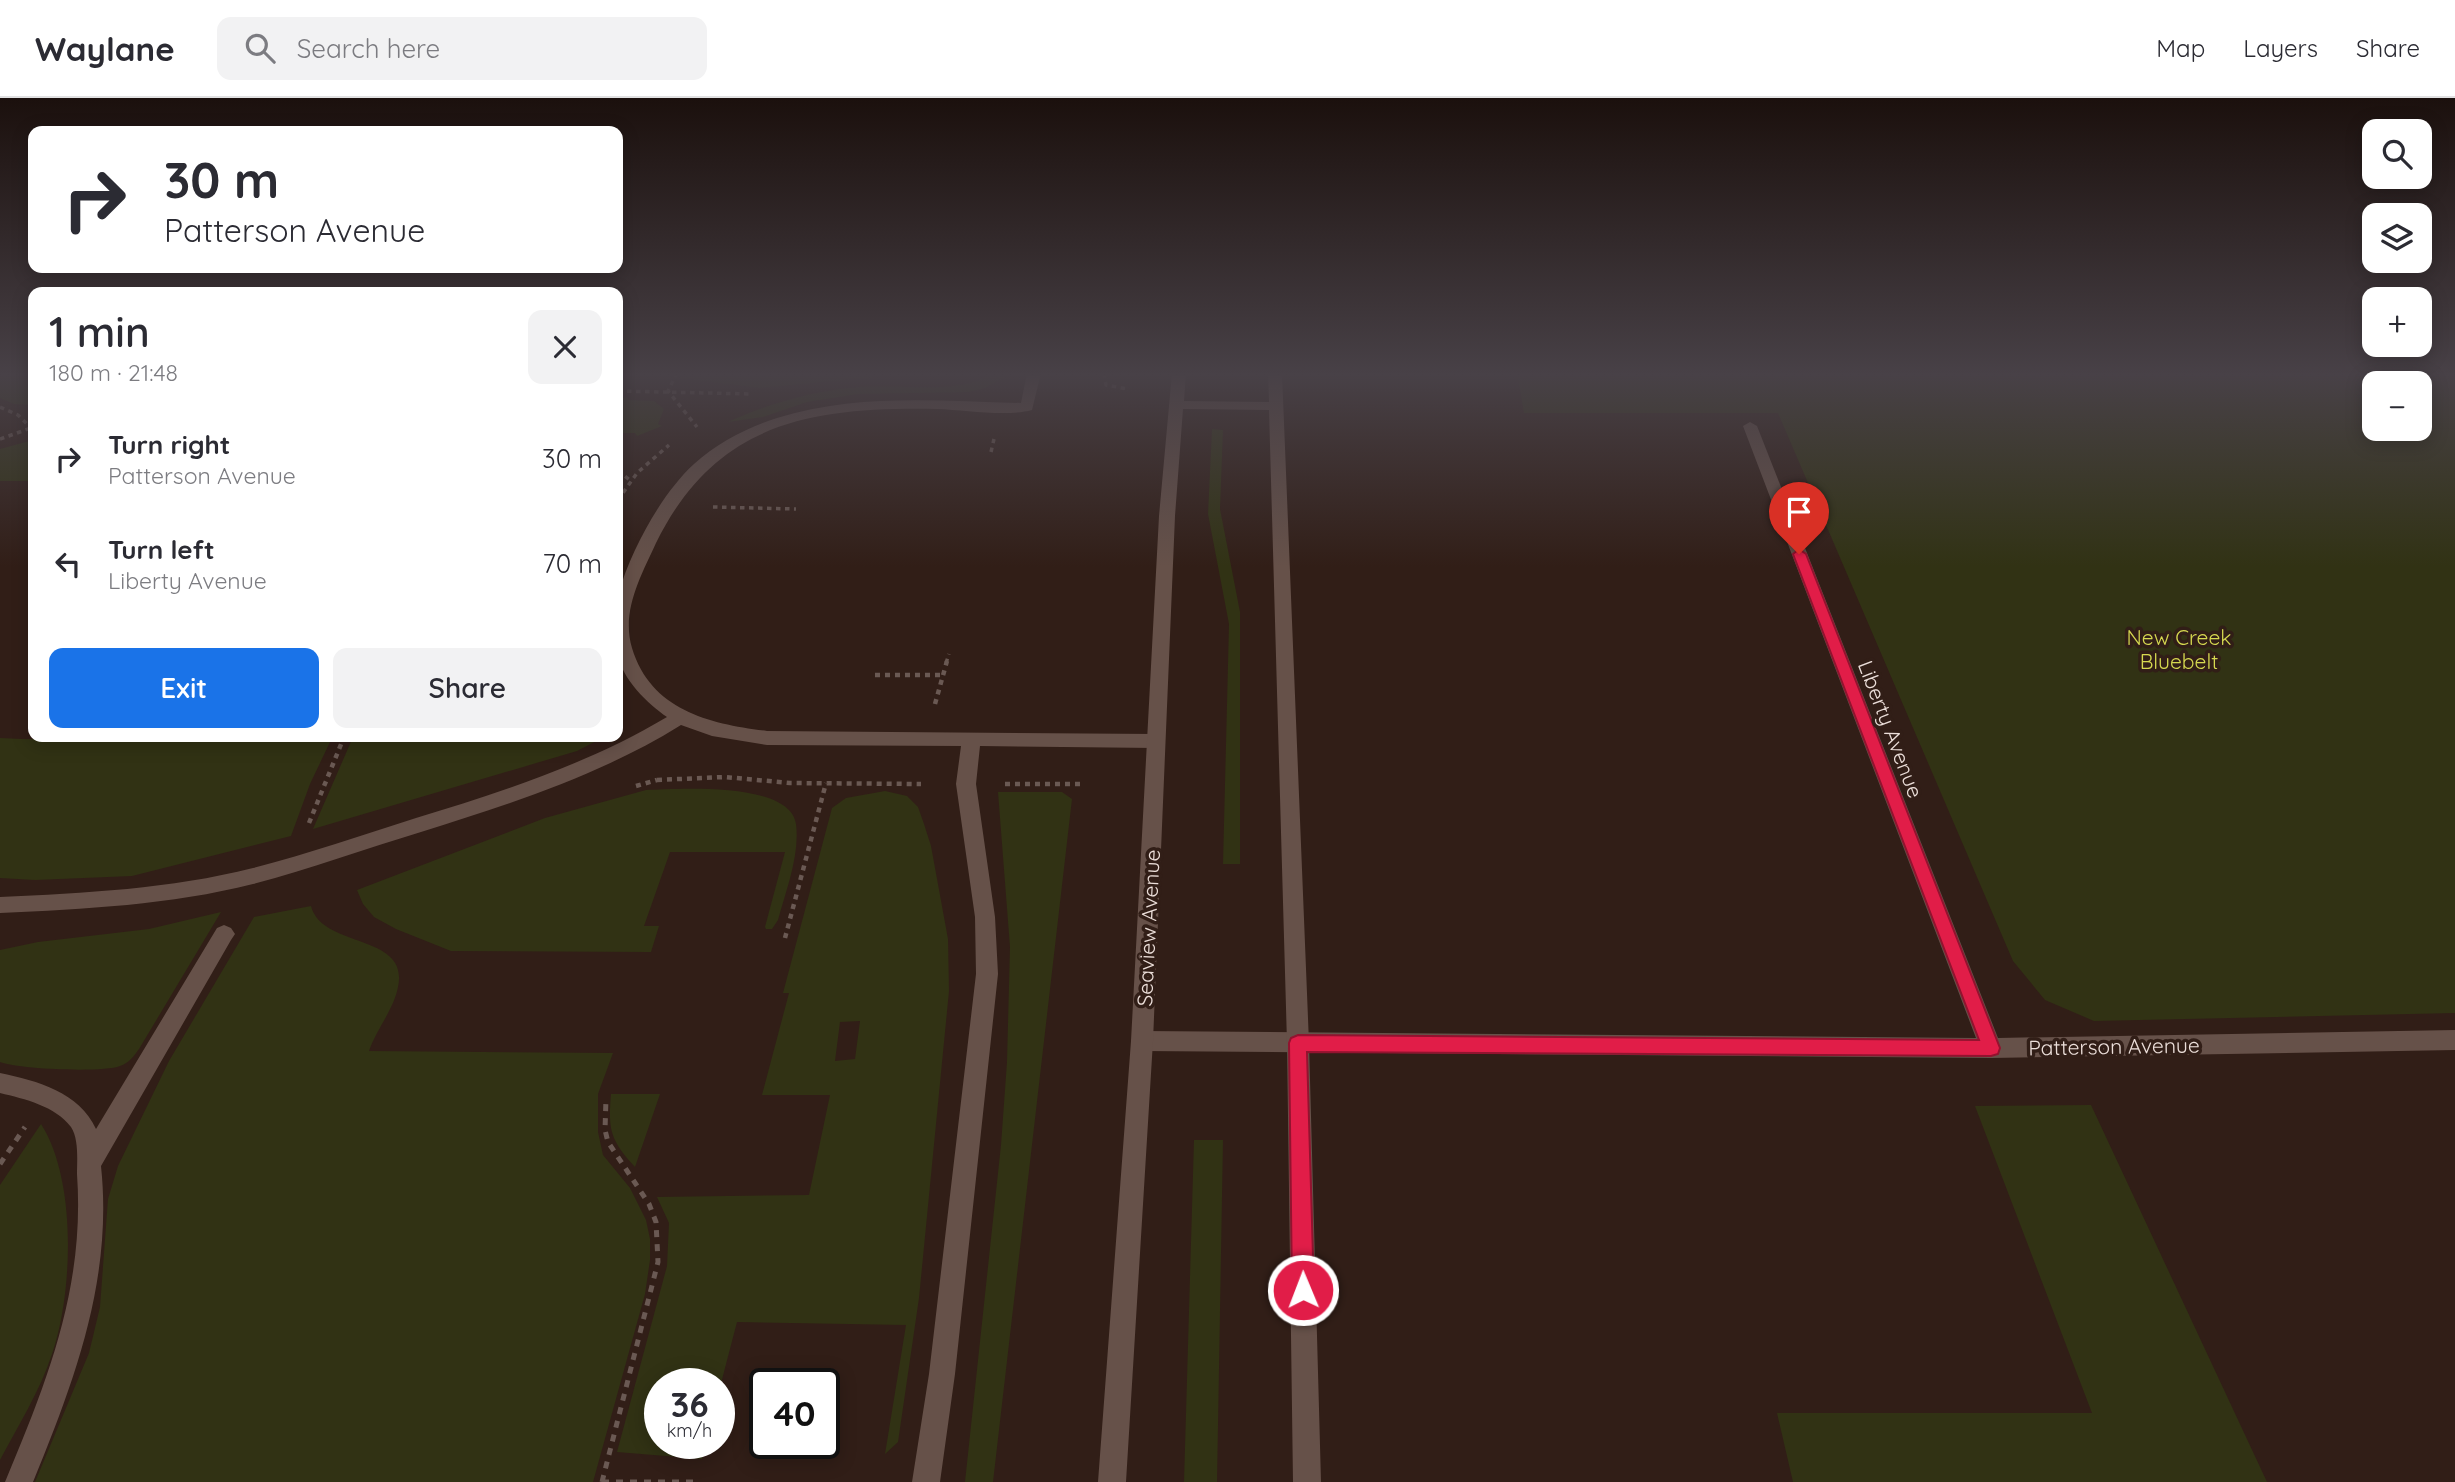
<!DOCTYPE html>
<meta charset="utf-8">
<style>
:root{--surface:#fff;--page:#f2f2f3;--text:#2b2b33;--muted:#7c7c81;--line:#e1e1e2;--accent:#1a73e8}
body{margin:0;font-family:Quicksand,sans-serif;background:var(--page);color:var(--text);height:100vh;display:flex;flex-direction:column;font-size:26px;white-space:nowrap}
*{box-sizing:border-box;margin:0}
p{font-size:23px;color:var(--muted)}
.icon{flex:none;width:38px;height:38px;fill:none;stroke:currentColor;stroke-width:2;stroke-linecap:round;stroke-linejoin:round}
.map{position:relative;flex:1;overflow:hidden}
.drawer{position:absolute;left:28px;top:189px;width:595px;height:455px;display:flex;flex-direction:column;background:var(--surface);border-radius:14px;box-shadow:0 4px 18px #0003}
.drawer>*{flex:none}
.hud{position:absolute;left:28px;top:28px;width:595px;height:147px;border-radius:14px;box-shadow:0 4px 18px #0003;background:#fff;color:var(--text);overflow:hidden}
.tools{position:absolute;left:2362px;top:21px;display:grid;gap:14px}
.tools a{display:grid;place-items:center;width:70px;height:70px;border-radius:14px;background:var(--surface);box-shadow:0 4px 18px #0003;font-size:35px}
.speed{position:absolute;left:644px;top:1270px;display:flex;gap:14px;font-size:35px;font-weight:700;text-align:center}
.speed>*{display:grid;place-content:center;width:91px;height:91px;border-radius:50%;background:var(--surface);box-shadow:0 4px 18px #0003;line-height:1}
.speed small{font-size:18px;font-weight:400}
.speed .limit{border:4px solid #111;border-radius:10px;background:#fff;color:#111}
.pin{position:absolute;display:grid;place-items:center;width:60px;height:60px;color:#fff;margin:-72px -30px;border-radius:50% 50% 50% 0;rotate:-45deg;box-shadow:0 0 7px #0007}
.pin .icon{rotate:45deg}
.me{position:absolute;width:77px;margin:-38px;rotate:359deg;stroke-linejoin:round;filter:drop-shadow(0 0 5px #0008)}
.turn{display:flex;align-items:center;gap:24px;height:147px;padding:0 21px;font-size:32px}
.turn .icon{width:91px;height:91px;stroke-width:2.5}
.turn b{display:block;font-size:49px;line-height:60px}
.round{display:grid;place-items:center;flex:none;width:74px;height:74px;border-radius:14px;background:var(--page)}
.headline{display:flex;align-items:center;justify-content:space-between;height:119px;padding:0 21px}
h1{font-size:42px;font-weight:600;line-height:52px}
.cta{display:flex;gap:14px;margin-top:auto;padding:14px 21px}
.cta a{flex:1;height:80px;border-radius:14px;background:var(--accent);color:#fff;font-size:28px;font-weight:600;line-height:80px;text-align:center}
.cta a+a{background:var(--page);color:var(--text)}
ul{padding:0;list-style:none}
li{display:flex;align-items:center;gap:21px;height:105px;padding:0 21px}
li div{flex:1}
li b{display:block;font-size:26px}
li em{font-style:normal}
header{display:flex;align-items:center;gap:42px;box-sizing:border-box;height:98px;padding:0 35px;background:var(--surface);border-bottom:2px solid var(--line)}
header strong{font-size:33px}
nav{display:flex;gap:38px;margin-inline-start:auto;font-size:24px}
.search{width:490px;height:63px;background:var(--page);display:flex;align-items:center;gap:18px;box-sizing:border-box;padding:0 24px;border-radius:14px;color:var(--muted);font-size:26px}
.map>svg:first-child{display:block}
.green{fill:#313214;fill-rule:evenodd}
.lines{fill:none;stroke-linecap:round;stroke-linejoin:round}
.path-far2{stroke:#6a5953;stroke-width:3.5;stroke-dasharray:4.5 4.5;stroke-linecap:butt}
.path-far1{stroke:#6a5953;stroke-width:4.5;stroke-dasharray:5 5;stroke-linecap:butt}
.path{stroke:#6a5953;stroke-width:5;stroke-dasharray:7 7;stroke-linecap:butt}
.service{fill:#665149;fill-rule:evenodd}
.minor{fill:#665149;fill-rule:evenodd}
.tertiary{fill:#665149;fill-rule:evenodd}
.route{fill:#e11d48;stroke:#92132f;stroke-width:2}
.labels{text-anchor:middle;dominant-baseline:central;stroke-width:7;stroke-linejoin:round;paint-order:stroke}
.park-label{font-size:21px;fill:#d6d950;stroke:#311e17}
.street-label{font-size:21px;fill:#ecdfda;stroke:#311e17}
</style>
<header>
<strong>Waylane</strong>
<div class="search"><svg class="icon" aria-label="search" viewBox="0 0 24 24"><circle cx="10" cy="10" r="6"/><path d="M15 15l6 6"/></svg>Search here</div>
<nav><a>Map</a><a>Layers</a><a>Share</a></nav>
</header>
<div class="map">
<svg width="2455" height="1384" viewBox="0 0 2455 1384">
<rect width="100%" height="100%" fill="#311e17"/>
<!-- green -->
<path class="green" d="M 0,275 L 33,275 L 33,307 L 14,306 L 0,300 Z
M 682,275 L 917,275 L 760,290 L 680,280 Z
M 1517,275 L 2455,275 L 2455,915 L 2094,923 L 2045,902 L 2013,863 L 1778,315 L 1524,315 ZM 2375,285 L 2420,285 L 2420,331 L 2375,331 Z
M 991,276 L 1005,279 L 985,290 L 969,294 L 858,296 L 807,304 L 763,319 L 728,324 C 770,305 813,293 858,289 C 898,285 957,298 991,276 Z
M 627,299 L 629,302 L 654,303 L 664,311 L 658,326 L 662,328 L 637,338 L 635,335 L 618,335 L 618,301 Z
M 1212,331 L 1223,332 L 1220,411 L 1240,514 L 1240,766 L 1223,766 L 1229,526 L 1208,416 Z
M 33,342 L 33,383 L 0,383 L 0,351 Z
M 353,639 L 604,639 L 577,653 L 313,731 Z
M 0,640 L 22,641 L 330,644 L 310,686 L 291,738 L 132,778 L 35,782 L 0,780 Z
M 646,692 C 678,691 790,683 796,726 C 800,757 786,792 778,822 L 772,831 L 766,831 L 765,829 L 785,754 L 670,754 L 644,828 L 659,828 L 651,854 L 451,853 L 396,831 L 374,819 L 363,806 L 357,792 L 545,720 Z
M 885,693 L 907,698 L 918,709 L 924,726 L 931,748 L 948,841 L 949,893 L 919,1200 L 898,1344 L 885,1356 L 906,1227 L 737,1224 L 719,1293 L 719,1286 L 660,1286 L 660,1346 L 706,1346 L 702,1361 L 617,1354 L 667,1168 L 669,1125 L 657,1099 L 809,1097 L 830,997 L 762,997 L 789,895 L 783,895 L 832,710 L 846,700 ZM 860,923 L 855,961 L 835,963 L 840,924 Z
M 998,694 L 1062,694 L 1072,701 L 993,1384 L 965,1384 L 1001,1047 L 1007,964 L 1010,849 Z
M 311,808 C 322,851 410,835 398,889 C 394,911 376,932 369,953 L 613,955 L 598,996 L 598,1034 L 603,1057 L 630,1090 L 646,1122 L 650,1141 L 650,1162 L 645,1196 L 593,1384 L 35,1384 L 89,1255 L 100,1209 L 108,1101 L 118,1068 L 169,963 L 254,819 Z
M 221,814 L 139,951 C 134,958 129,965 120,968 C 102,975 17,971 0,964 L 0,852 L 38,844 L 149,831 Z
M 611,996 L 660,996 L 635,1069 C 610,1042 608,1032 611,996 Z
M 2091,1007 L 2267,1384 L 1793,1384 L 1777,1315 L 2092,1315 L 1975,1008 Z
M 41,1026 C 77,1082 73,1195 52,1256 C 40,1293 18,1328 0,1362 L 0,1087 Z
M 1194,1042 L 1223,1042 L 1217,1384 L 1184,1384 Z"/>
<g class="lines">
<!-- path-far2 -->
<path class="path-far2" d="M 677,275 L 668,293 L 697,329
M 1104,275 L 1106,287 L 1128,291
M 618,293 L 753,296
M 0,309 L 18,317 L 33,332
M 0,341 L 31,330
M 991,354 L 994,341
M 618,373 L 631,383
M 618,402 L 637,375 L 669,347
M 713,409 L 796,411
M 946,565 L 949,556"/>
<!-- path-far1 -->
<path class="path-far1" d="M 875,577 L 943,577
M 935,606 L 947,563
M 657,682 L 725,679 L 790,685 L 921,686
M 1005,686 L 1081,686
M 636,688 L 657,682
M 309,725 L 344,639
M 785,840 L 826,685"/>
<!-- path -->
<path class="path" d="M 0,1066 L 25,1029
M 602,1384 L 658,1164 L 656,1124 L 649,1106 L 608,1044 L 605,1032 L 606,1000
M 602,1384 L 696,1384"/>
<!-- service -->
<path class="service" d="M 1027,275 L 1041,275 L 1032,312 C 1006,319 965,312 937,311 C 812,309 716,323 656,445 C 641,478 621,513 632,550 C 651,613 711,626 767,633 L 1156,636 L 1163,638 L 1165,643 L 1163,648 L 1156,650 L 980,648 L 976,686 L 995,819 L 998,876 L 955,1276 L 940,1384 L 912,1384 L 929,1276 L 976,876 L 975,819 L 956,686 L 961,648 L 767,647 L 712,638 L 681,627 C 601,677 510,706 421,734 C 365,751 310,771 253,786 C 170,807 85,811 0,815 L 0,799 C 85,795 170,791 253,770 C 308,756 362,737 416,720 C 502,694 590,665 667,619 C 648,606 622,581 618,557 C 616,544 615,506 619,494 C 631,452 662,395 694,366 C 717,345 748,329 777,320 C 856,295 940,303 1021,305 Z
M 224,827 L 231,830 L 235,836 L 231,842 L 101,1068 C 113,1180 75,1282 33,1384 L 5,1384 C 48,1281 85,1189 77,1076 C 77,1063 79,1041 71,1029 C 55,1008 25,1001 0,995 L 0,975 C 38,983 79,994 96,1031 L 217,830 Z"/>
<!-- minor -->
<path class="minor" d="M 1750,324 L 1757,328 L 1998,940 L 2455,932 L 2455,952 L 1991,960 L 1142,953 L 1134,950 L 1131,943 L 1134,936 L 1142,933 L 1976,940 L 1743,328 Z"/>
<!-- tertiary -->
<path class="tertiary" d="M 1172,275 L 1186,275 L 1184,303 L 1269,304 L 1268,275 L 1282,275 L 1309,945 L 1321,1384 L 1293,1384 L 1287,945 L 1269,312 L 1183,311 L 1175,418 L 1153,943 L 1126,1384 L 1098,1384 L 1131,943 L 1159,418 Z"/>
</g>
<!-- sky -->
<linearGradient id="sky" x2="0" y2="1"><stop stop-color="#1b100d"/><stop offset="0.59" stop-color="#484147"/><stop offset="1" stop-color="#484147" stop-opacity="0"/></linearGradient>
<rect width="2455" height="469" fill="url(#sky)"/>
<!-- route -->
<path class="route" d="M 1799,451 L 1806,456 L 2000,950 L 1998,956 L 1991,958 L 1307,954 L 1314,1192 L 1311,1200 L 1303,1203 L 1296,1200 L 1292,1192 L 1289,945 L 1291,940 L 1298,937 L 1979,942 L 1793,456 Z"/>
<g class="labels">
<!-- park labels -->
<g class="park-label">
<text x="2179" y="539">New Creek<tspan x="2179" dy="24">Bluebelt</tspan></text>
</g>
<!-- street labels -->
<g class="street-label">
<text transform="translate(1891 631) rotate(69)">Liberty Avenue</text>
<text transform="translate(1148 830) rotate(-87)">Seaview Avenue</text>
<text transform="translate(2114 948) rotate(-1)">Patterson Avenue</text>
</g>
</g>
</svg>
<div class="tools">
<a><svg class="icon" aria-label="search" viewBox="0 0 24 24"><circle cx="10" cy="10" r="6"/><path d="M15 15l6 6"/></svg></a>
<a><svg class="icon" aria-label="layers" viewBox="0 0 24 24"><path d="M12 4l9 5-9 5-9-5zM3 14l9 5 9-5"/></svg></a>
<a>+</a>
<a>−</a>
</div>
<div class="speed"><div>36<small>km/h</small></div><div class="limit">40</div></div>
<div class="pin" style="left:1799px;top:456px;background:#d93025"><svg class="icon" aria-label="arrive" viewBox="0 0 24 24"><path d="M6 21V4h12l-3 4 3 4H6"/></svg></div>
<svg class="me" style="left:1303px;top:1192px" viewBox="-20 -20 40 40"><circle r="17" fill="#e11d48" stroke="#fff" stroke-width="3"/><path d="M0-11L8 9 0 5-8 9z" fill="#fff"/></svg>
<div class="hud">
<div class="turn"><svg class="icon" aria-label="right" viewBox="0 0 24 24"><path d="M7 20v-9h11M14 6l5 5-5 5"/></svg><div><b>30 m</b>Patterson Avenue</div></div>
</div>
<section class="drawer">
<div class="headline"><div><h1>1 min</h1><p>180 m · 21:48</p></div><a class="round"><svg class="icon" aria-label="close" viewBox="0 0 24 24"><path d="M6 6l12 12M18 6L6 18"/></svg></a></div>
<ul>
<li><svg class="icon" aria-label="right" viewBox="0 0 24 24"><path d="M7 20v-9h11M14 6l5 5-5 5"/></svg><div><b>Turn right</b><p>Patterson Avenue</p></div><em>30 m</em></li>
<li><svg class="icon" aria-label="left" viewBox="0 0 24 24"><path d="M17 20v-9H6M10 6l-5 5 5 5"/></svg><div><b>Turn left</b><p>Liberty Avenue</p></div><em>70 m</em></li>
</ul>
<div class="cta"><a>Exit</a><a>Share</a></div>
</section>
</div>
